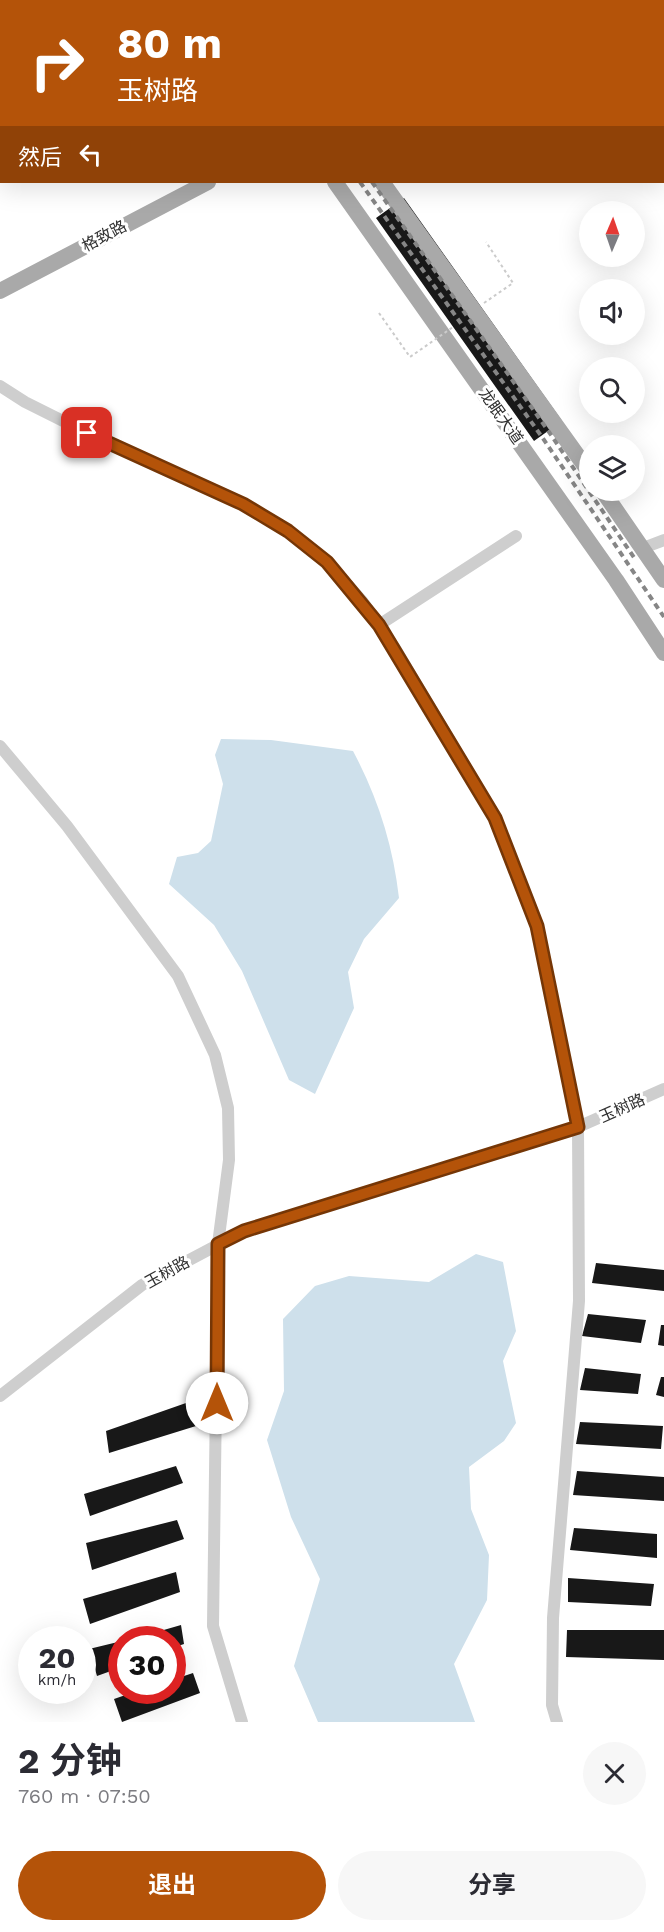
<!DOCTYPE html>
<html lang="zh">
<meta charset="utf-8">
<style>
:root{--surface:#fff;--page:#f7f7f7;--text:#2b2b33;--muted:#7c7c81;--accent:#b45309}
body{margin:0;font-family:"Work Sans","Noto Sans SC",sans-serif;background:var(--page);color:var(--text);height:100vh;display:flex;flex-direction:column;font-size:22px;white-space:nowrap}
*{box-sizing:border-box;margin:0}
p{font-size:20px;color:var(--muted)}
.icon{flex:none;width:33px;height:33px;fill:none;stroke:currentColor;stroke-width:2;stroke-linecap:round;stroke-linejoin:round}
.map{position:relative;height:1722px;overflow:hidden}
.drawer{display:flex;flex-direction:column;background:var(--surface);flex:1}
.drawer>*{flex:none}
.top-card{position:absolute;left:0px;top:0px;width:664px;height:183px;box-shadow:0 6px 24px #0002;background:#b45309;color:#fff;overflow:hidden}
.needle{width:39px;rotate:2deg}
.controls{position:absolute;left:579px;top:201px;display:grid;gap:12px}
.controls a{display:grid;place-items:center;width:66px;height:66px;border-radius:50%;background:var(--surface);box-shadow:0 6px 24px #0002;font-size:30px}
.speed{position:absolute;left:18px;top:1626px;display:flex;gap:12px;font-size:30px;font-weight:700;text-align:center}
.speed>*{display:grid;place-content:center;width:78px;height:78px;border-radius:50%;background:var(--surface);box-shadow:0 6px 24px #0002;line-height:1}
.speed small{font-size:15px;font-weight:400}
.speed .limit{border:9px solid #d22;background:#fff;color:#111}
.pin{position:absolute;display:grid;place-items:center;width:51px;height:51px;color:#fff;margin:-26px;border-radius:12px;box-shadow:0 3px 9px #0006}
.me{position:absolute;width:66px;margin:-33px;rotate:0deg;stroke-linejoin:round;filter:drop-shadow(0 0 4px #0008)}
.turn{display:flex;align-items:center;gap:21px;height:126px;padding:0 18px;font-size:27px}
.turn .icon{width:78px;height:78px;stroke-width:2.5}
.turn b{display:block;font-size:42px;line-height:51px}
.then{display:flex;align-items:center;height:57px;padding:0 18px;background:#0003;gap:12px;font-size:22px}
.round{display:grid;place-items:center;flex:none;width:63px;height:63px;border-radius:32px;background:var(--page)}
.headline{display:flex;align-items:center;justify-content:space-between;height:102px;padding:0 18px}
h1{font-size:36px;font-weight:700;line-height:45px}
.action{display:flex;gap:12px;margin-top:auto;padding:12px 18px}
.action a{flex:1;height:69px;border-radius:36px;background:var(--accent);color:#fff;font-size:24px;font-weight:700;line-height:69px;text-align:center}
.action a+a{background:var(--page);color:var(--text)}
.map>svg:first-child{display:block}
.water{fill:#cee0eb}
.building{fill:#181818}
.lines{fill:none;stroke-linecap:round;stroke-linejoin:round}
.path{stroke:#cbcbcb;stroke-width:2;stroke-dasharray:3 3;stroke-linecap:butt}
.minor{stroke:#cecece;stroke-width:12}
.major{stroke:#a9a9a9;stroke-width:16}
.rail{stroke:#868686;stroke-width:4;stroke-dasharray:6 4.5;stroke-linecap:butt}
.path-bridge{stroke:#cbcbcb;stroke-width:2;stroke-dasharray:3 3;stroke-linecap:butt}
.route-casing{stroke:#753606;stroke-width:15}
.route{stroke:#b45309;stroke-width:10}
.labels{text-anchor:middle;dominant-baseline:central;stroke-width:6;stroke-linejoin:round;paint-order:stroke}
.street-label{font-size:16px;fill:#313131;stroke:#fff}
</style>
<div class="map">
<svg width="664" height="1722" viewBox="0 0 664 1722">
<rect width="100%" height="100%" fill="#fff"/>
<!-- water -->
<path class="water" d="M 221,739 L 271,740 L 353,751 C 378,798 393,845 399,898 L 364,939 L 348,972 L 354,1008 L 315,1094 L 289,1080 L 242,971 L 214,925 L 169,884 L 177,857 L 198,853 L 211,841 L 223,784 L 215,755 Z
M 476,1254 L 503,1262 L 516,1331 L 503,1361 L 516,1423 L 504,1441 L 469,1467 L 471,1509 L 489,1555 L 487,1600 L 454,1664 L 475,1722 L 318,1722 L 294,1666 L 320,1579 L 291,1517 L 267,1440 L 284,1391 L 283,1319 L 315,1286 L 349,1276 L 429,1282 Z"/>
<!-- building -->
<path class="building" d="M 404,198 L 562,421 L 534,441 L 376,218 Z
M 596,1263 L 664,1270 L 664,1291 L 592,1283 Z
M 588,1314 L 646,1320 L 641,1343 L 582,1336 Z
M 661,1325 L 664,1325 L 664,1346 L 658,1345 Z
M 585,1368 L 641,1374 L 638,1394 L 580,1390 Z
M 661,1377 L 664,1377 L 664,1397 L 656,1395 Z
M 186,1403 L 196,1426 L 109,1453 L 106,1431 Z
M 580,1422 L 663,1426 L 661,1449 L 576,1444 Z
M 176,1466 L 183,1483 L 90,1516 L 84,1494 Z
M 577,1471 L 664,1477 L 664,1501 L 573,1495 Z
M 177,1520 L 184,1539 L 92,1570 L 86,1543 Z
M 574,1528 L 657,1534 L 657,1558 L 570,1550 Z
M 176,1572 L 180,1592 L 90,1624 L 83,1599 Z
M 568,1578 L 654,1584 L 651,1606 L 568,1602 Z
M 181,1625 L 184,1644 L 172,1648 L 172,1640 L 129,1640 Z
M 567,1630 L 664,1630 L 664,1660 L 566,1657 Z
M 122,1641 L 122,1667 L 97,1676 L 89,1649 Z
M 193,1673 L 200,1693 L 122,1722 L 114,1699 L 140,1690 L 172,1690 L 172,1680 Z"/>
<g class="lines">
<!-- path -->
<path class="path" d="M 484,303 L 513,283 L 486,242"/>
<!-- minor -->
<path class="minor" d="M 0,386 L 25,402 L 87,433 L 242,504 L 288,531 L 327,562 L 362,601 L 396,650 L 495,817 L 537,926 L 578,1127 L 579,1301 L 553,1618 L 552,1705 L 557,1722
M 643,548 L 664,540
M 379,625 L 516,536
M 0,746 L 67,826 L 178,976 L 215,1055 L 228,1108 L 229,1160 L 218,1244 L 213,1626 L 242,1722
M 0,1396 L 142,1285 L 244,1231 L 578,1127 L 664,1089"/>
<!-- major -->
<path class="major" d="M 203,0 L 205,2
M 247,0 L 248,2
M 650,2 L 661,0
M 335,182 L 616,580 L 664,653
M 382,182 L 590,473
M 0,291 L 208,182
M 602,490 L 664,580"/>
<!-- rail -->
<path class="rail" d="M 219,0 L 220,2
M 230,0 L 231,2
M 360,182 L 542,437 L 664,617
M 372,182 L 549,432 L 635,559"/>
<!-- path-bridge -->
<path class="path-bridge" d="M 379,313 L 410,357 L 453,327"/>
</g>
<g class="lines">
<!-- route casing -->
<g class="route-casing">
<path id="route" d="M 87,433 L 243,504 L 288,531 L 327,562 L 379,625 L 495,818 L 537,926 L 578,1127 L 244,1231 L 218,1244 L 217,1403"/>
</g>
<!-- route -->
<use href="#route" class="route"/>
</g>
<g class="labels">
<!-- street labels -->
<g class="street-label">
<text transform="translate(104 236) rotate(-28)">格致路</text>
<text transform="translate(501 416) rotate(55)">龙眠大道</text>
<text transform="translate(622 1108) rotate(-24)">玉树路</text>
<text transform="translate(167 1272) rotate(-29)">玉树路</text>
</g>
</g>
</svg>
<div class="controls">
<a><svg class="needle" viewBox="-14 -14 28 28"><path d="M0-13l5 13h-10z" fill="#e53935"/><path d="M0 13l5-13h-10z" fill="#7c7c81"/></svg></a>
<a><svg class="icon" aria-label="sound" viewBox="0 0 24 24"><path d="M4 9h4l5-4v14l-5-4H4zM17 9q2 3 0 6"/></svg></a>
<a><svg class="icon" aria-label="search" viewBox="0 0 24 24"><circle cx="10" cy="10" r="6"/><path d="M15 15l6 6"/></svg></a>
<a><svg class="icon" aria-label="layers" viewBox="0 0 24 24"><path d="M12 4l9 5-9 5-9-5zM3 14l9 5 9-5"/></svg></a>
</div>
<div class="speed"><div>20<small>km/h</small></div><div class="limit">30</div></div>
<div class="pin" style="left:87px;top:433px;background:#d93025"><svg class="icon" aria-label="arrive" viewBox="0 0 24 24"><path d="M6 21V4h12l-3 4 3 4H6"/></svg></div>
<svg class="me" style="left:217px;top:1403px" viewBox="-20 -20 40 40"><circle r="19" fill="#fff"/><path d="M0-13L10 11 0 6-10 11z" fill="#b45309"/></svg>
<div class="top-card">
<div class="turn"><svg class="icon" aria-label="right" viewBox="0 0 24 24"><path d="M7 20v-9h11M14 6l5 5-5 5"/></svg><div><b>80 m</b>玉树路</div></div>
<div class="then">然后<svg class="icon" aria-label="left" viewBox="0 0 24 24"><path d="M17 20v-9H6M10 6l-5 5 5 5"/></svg></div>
</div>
</div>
<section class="drawer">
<div class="headline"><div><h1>2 分钟</h1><p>760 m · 07:50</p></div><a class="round"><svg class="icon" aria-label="close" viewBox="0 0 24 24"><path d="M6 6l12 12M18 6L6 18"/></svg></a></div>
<div class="action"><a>退出</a><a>分享</a></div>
</section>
